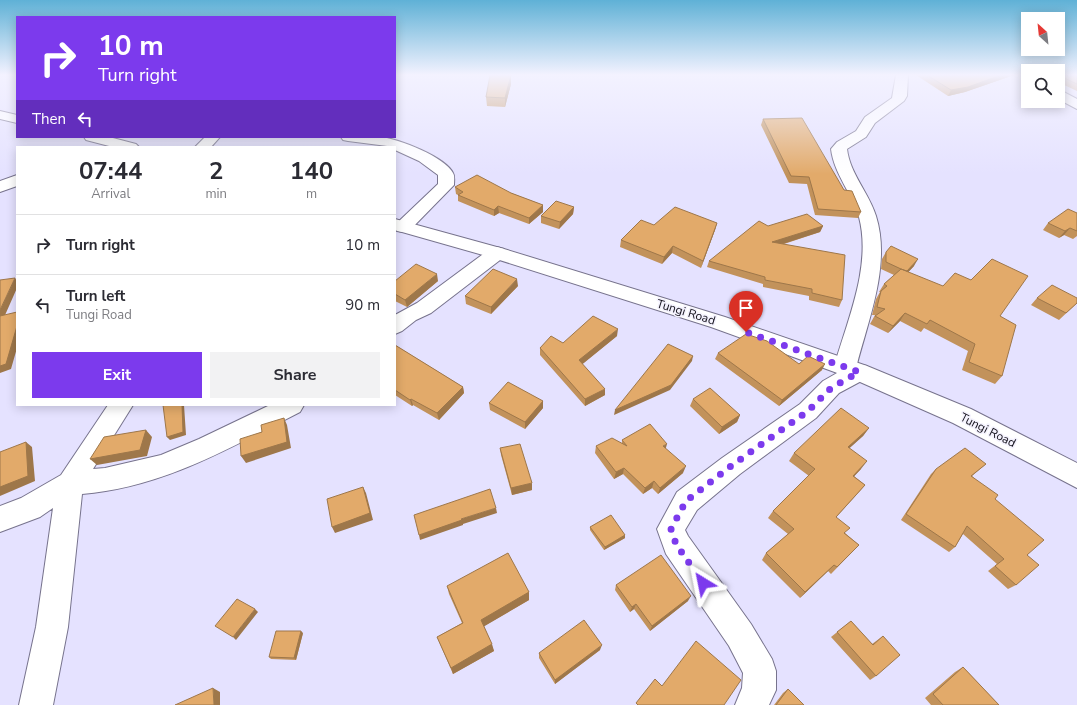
<!DOCTYPE html>
<style>
:root{--surface:#fff;--page:#f2f2f3;--text:#2b2b33;--muted:#7c7c81;--line:#e1e1e2;--accent:#7c3aed}
body{margin:0;font-family:"Nunito Sans",sans-serif;background:var(--page);color:var(--text);height:100vh;display:flex;flex-direction:column;font-size:15px;white-space:nowrap}
*{box-sizing:border-box;margin:0}
p{font-size:13px;color:var(--muted)}
.icon{flex:none;width:22px;height:22px;fill:none;stroke:currentColor;stroke-width:2;stroke-linecap:round;stroke-linejoin:round}
.map{position:relative;flex:1;overflow:hidden}
.details{position:absolute;left:16px;top:146px;width:380px;height:260px;display:flex;flex-direction:column;background:var(--surface);border-radius:0px;box-shadow:0 2px 10px #0003}
.details>*{flex:none}
.banner{position:absolute;left:16px;top:16px;width:380px;height:122px;border-radius:0px;box-shadow:0 2px 10px #0003;background:#7c3aed;color:#fff;overflow:hidden}
.needle{width:26px;rotate:333deg}
.fabs{position:absolute;left:1021px;top:12px;display:grid;gap:8px}
.fabs a{display:grid;place-items:center;width:44px;height:44px;border-radius:0px;background:var(--surface);box-shadow:0 2px 10px #0003;font-size:20px}
.pin{position:absolute;display:grid;place-items:center;width:34px;height:34px;color:#fff;margin:-41px -17px;border-radius:50% 50% 50% 0;rotate:-45deg;box-shadow:0 0 4px #0007}
.pin .icon{rotate:45deg}
.me{position:absolute;width:44px;margin:-22px;rotate:325deg;stroke-linejoin:round;filter:drop-shadow(0 0 3px #0008)}
.turn{display:flex;align-items:center;gap:14px;height:84px;padding:0 16px;font-size:18px}
.turn .icon{width:52px;height:52px;stroke-width:2.5}
.turn b{display:block;font-size:28px;line-height:34px}
.then{display:flex;align-items:center;height:38px;padding:0 16px;background:#0003;gap:8px;font-size:15px}
.eta{display:flex;justify-content:space-evenly;align-items:center;height:68px;text-align:center}
.eta b{font-size:24px;font-weight:700;line-height:28px}
.primary-button{display:flex;gap:8px;margin-top:auto;padding:8px 16px}
.primary-button a{flex:1;height:46px;border-radius:0px;background:var(--accent);color:#fff;font-size:16px;font-weight:700;line-height:46px;text-align:center}
.primary-button a+a{background:var(--page);color:var(--text)}
ul{padding:0;list-style:none}
li{display:flex;align-items:center;gap:12px;height:60px;padding:0 16px;border-top:1px solid var(--line)}
li div{flex:1}
li b{display:block;font-size:15px}
li em{font-style:normal}
.map>svg:first-child{display:block}
.lines{fill:none;stroke-linecap:round;stroke-linejoin:round}
.minor-casing{stroke:#77738d;stroke-width:2}
.major-casing{stroke:#77738d;stroke-width:2}
.minor{fill:#fff;fill-rule:evenodd}
.major{fill:#fff;fill-rule:evenodd}
.wall{fill:#c2925b}
.shaded-wall{fill:#9e774a}
.building{fill:#e2aa6a;stroke:#9e774a}
.route{stroke:#7c3aed;stroke-width:7;stroke-dasharray:0 12.6}
.labels{text-anchor:middle;dominant-baseline:central;stroke-width:3;stroke-linejoin:round;paint-order:stroke}
.street-label{font-size:12px;fill:#12101a;stroke:#f3f1fd}
</style>
<div class="map">
<svg width="1077" height="705" viewBox="0 0 1077 705">
<rect width="100%" height="100%" fill="#e5e2ff"/>
<g class="lines">
<!-- minor casing -->
<g class="minor-casing">
<path id="minor" d="M 896,75 L 908,75 L 907,96 L 904,101 L 875,123 L 866,137 L 847,149 C 850,174 869,193 876,216 C 891,264 869,318 857,364 L 867,366 L 870,372 L 867,378 L 839,393 L 816,418 L 740,474 L 697,510 L 685,530 L 688,536 L 751,624 L 772,659 L 776,671 L 776,690 L 769,705 L 735,705 L 742,688 L 743,673 L 729,646 L 666,554 L 657,529 L 677,492 L 722,458 L 800,404 L 823,381 L 837,373 L 834,367 C 847,321 872,266 859,217 C 852,193 834,174 831,149 L 837,142 L 856,131 L 865,117 L 892,98 Z
M 1058,89 L 1077,99 L 1077,109 L 1058,99 Z
M 205,137 L 220,137 L 211,147 L 195,147 Z
M 341,137 C 354,137 368,136 381,137 C 399,139 445,157 453,173 C 455,176 454,181 454,185 L 409,231 L 403,232 L 397,231 L 395,228 L 397,223 L 438,184 L 438,175 L 419,161 L 395,150 L 395,147 L 348,141 L 343,140 Z
M 17,175 L 17,186 L 0,192 L 0,181 Z
M 497,247 L 504,249 L 506,253 L 504,257 L 431,313 L 416,320 L 402,331 L 395,334 L 395,315 L 417,303 L 490,249 Z
M 108,405 L 133,405 L 93,469 L 105,468 L 161,455 L 199,439 L 270,405 L 304,405 L 300,412 C 229,448 164,487 82,494 L 68,627 L 53,705 L 19,705 L 36,627 L 53,508 L 40,517 L 0,532 L 0,506 L 21,498 L 61,475 Z"/>
</g>
<!-- major casing -->
<g class="major-casing">
<path id="major" d="M 0,111 L 17,115 L 17,123 L 0,119 Z
M 84,137 L 109,137 L 136,144 L 139,147 L 113,147 L 86,140 Z
M 395,219 L 504,249 L 725,317 L 867,366 L 971,409 L 1077,463 L 1077,488 L 953,423 L 851,378 L 711,327 L 490,257 L 395,230 Z"/>
</g>
<!-- minor -->
<use href="#minor" class="minor"/>
<!-- major -->
<use href="#major" class="major"/>
</g>
<!-- wall -->
<path class="wall" d="M 916,75 L 1014,75 L 965,92 L 948,96 Z
M 1058,75 L 1077,75 L 1077,91 L 1058,82 Z
M 511,84 L 505,107 L 487,106 L 486,97 Z
M 763,119 L 844,190 L 861,212 L 858,218 L 815,215 L 807,184 L 789,183 L 761,125 Z
M 455,187 L 511,193 L 543,205 L 543,212 L 529,224 L 499,213 L 494,216 L 458,201 L 458,195 L 456,194 Z
M 574,207 L 573,214 L 559,229 L 541,223 L 541,216 Z
M 1077,213 L 1077,236 L 1073,239 L 1064,235 L 1059,238 L 1043,230 L 1048,223 Z
M 717,223 L 715,230 L 701,268 L 672,253 L 662,264 L 620,247 L 621,240 L 654,225 Z
M 768,226 L 823,226 L 820,232 L 784,244 L 842,300 L 839,307 L 809,300 L 809,296 L 763,287 L 763,284 L 707,267 L 709,261 Z
M 886,252 L 914,266 L 908,272 L 1000,316 L 1002,376 L 995,384 L 962,370 L 968,351 L 924,328 L 921,332 L 900,321 L 888,333 L 870,324 L 875,315 L 872,315 L 876,299 L 880,292 L 879,292 L 884,284 L 894,275 L 881,269 L 882,259 Z
M 395,281 L 438,281 L 407,307 L 395,301 Z
M 518,286 L 491,314 L 466,304 L 465,296 Z
M 1037,298 L 1077,298 L 1077,303 L 1059,320 L 1031,305 Z
M 617,336 L 582,364 L 605,395 L 585,406 L 540,355 L 540,348 L 563,343 Z
M 395,345 L 463,387 L 464,393 L 439,420 L 413,405 L 412,406 L 395,395 Z
M 718,353 L 799,364 L 822,370 L 779,406 L 715,359 Z
M 693,399 L 740,415 L 737,422 L 719,434 L 690,406 Z
M 543,401 L 543,408 L 525,429 L 490,410 L 489,403 Z
M 869,428 L 863,436 L 849,448 L 861,469 L 854,476 L 865,485 L 836,517 L 845,533 L 859,545 L 831,574 L 828,571 L 800,598 L 762,560 L 766,553 L 788,534 L 768,518 L 773,511 L 809,476 L 789,461 L 794,453 Z
M 622,440 L 666,449 L 683,473 L 658,494 L 652,488 L 643,494 L 623,474 L 614,479 L 595,453 L 596,446 L 622,443 Z
M 500,448 L 532,490 L 512,495 L 501,455 Z
M 986,464 L 972,476 L 995,499 L 1027,555 L 1016,585 L 1008,589 L 988,571 L 997,564 L 963,534 L 955,547 L 949,552 L 901,520 L 931,474 L 936,469 Z
M 590,527 L 625,535 L 625,538 L 604,550 L 590,530 Z
M 616,585 L 688,601 L 650,631 L 634,609 L 630,612 L 615,590 Z
M 447,586 L 529,592 L 529,600 L 484,626 L 494,651 L 453,674 L 437,637 L 462,623 L 449,594 Z
M 851,621 L 872,644 L 883,636 L 876,676 L 870,680 L 831,637 Z
M 303,633 L 296,660 L 271,659 L 269,657 Z
M 600,650 L 555,684 L 539,658 L 539,653 Z
M 963,667 L 999,705 L 931,705 L 925,698 L 955,672 Z
M 788,689 L 804,705 L 774,705 L 783,693 Z"/>
<!-- shaded-wall -->
<path class="shaded-wall" d="M 511,75 L 511,84 L 505,107 L 505,98 Z
M 1001,75 L 1014,75 L 965,92 L 948,96 L 951,90 Z
M 543,205 L 543,212 L 529,224 L 529,218 Z
M 498,206 L 499,213 L 494,216 L 494,210 Z
M 574,207 L 573,214 L 559,229 L 560,222 Z
M 717,223 L 715,230 L 701,268 L 703,261 Z
M 823,226 L 820,232 L 770,248 L 772,242 Z
M 1070,228 L 1064,235 L 1059,238 L 1065,231 Z
M 673,246 L 672,253 L 662,264 L 664,257 Z
M 918,259 L 914,266 L 902,279 L 906,272 Z
M 437,274 L 438,281 L 407,307 L 405,300 Z
M 15,278 L 17,281 L 17,288 L 2,322 L 0,320 L 0,310 Z
M 517,279 L 518,286 L 491,314 L 491,307 Z
M 905,313 L 900,321 L 888,333 L 893,326 Z
M 17,326 L 17,348 L 11,369 L 0,373 L 0,366 Z
M 618,329 L 617,336 L 579,367 L 579,360 Z
M 693,356 L 692,361 L 670,390 L 614,415 L 615,410 Z
M 825,364 L 822,370 L 779,406 L 782,400 Z
M 463,387 L 464,393 L 439,420 L 437,413 Z
M 605,389 L 605,395 L 585,406 L 585,399 Z
M 411,399 L 413,405 L 412,406 L 410,400 Z
M 543,401 L 543,408 L 525,429 L 525,422 Z
M 182,405 L 184,405 L 186,435 L 170,440 L 167,437 Z
M 740,415 L 737,422 L 719,434 L 722,427 Z
M 284,418 L 287,425 L 291,448 L 246,463 L 241,456 Z
M 869,428 L 863,436 L 842,455 L 848,447 Z
M 146,430 L 152,437 L 147,456 L 97,465 L 90,459 Z
M 26,442 L 32,447 L 35,481 L 0,496 L 0,487 Z
M 667,444 L 665,451 L 663,446 Z
M 867,461 L 861,469 L 848,483 L 853,476 Z
M 686,466 L 683,473 L 658,494 L 660,488 Z
M 624,468 L 623,474 L 614,479 L 616,472 Z
M 654,481 L 652,488 L 643,494 L 645,488 Z
M 532,483 L 532,490 L 512,495 L 511,488 Z
M 865,485 L 859,492 L 830,524 L 836,517 Z
M 363,487 L 366,493 L 373,520 L 335,533 L 332,527 Z
M 496,508 L 497,513 L 463,524 L 463,525 L 420,540 L 419,535 L 461,519 Z
M 625,535 L 625,538 L 604,550 L 605,547 Z
M 834,565 L 828,571 L 800,598 L 805,592 Z
M 529,592 L 529,600 L 483,627 L 481,620 Z
M 691,596 L 688,601 L 650,631 L 652,626 Z
M 636,604 L 634,609 L 630,612 L 632,607 Z
M 255,609 L 258,612 L 236,640 L 233,637 Z
M 301,631 L 303,633 L 296,660 L 294,658 Z
M 492,644 L 494,651 L 453,674 L 451,668 Z
M 602,645 L 600,650 L 555,684 L 555,680 Z
M 213,688 L 220,692 L 220,705 L 214,705 Z"/>
<!-- building -->
<path class="building" d="M 490,75 L 511,75 L 505,98 L 486,97 Z
M 927,75 L 1001,75 L 968,87 L 951,90 Z
M 1058,75 L 1077,75 L 1077,84 Z
M 802,118 L 844,190 L 852,191 L 861,212 L 818,209 L 809,177 L 791,176 L 763,119 Z
M 477,175 L 511,193 L 543,205 L 529,218 L 498,206 L 494,210 L 458,195 L 463,192 L 455,187 Z
M 556,201 L 574,207 L 560,222 L 541,216 Z
M 675,207 L 717,223 L 703,261 L 673,246 L 664,257 L 621,240 L 641,220 L 654,225 Z
M 1068,209 L 1077,213 L 1077,231 L 1070,228 L 1065,231 L 1048,223 Z
M 807,214 L 823,226 L 772,242 L 845,255 L 842,300 L 812,293 L 812,289 L 765,280 L 765,277 L 709,261 L 759,221 L 768,226 Z
M 891,246 L 918,259 L 907,271 L 901,269 L 886,262 L 886,252 Z
M 992,259 L 1028,276 L 1000,316 L 1016,325 L 1002,376 L 969,362 L 975,344 L 930,320 L 927,324 L 905,313 L 893,326 L 875,316 L 885,309 L 877,307 L 881,291 L 887,286 L 884,284 L 901,269 L 943,286 L 955,273 L 971,280 Z
M 416,264 L 437,274 L 405,300 L 395,294 L 395,281 Z
M 493,269 L 517,279 L 491,307 L 465,296 Z
M 15,278 L 0,310 L 0,280 Z
M 1052,285 L 1077,298 L 1077,303 L 1066,313 L 1037,298 Z
M 17,312 L 17,326 L 6,364 L 0,366 L 0,316 Z
M 593,316 L 618,329 L 579,360 L 605,389 L 585,399 L 540,348 L 551,336 L 563,343 Z
M 746,334 L 767,341 L 799,364 L 808,356 L 825,364 L 782,400 L 718,353 Z
M 668,344 L 693,356 L 671,385 L 615,410 Z
M 395,345 L 463,387 L 437,413 L 411,399 L 410,400 L 395,390 Z
M 508,382 L 543,401 L 525,422 L 489,403 Z
M 710,388 L 740,415 L 722,427 L 693,399 Z
M 163,405 L 182,405 L 183,432 L 167,437 Z
M 841,408 L 869,428 L 848,447 L 867,461 L 853,476 L 865,485 L 836,517 L 850,528 L 844,533 L 859,545 L 837,567 L 834,565 L 805,592 L 766,553 L 794,529 L 773,511 L 815,469 L 794,453 Z
M 284,418 L 287,442 L 241,456 L 240,439 L 262,432 L 261,425 Z
M 650,424 L 667,444 L 663,446 L 686,466 L 660,488 L 654,481 L 645,488 L 624,468 L 616,472 L 596,446 L 612,438 L 627,446 L 622,440 Z
M 146,430 L 140,450 L 90,459 L 104,437 Z
M 26,442 L 28,476 L 0,487 L 0,452 Z
M 520,444 L 532,483 L 511,488 L 500,448 Z
M 965,448 L 986,464 L 971,476 L 998,495 L 995,499 L 1044,540 L 1027,555 L 1039,565 L 1016,585 L 995,566 L 1004,559 L 967,526 L 955,547 L 906,514 L 936,469 Z
M 363,487 L 370,513 L 332,527 L 327,499 Z
M 490,489 L 496,508 L 461,519 L 462,520 L 419,535 L 414,515 Z
M 611,515 L 625,535 L 605,547 L 590,527 Z
M 508,553 L 529,592 L 481,620 L 492,644 L 451,668 L 437,637 L 463,623 L 447,586 Z
M 661,555 L 691,596 L 652,626 L 636,604 L 632,607 L 616,585 Z
M 237,599 L 255,609 L 233,637 L 215,626 Z
M 584,620 L 602,645 L 555,680 L 539,653 Z
M 851,621 L 873,645 L 883,636 L 900,655 L 876,676 L 837,632 Z
M 276,631 L 301,631 L 294,658 L 269,657 Z
M 696,641 L 741,680 L 724,705 L 638,705 L 636,703 L 655,679 L 662,686 Z
M 963,667 L 999,705 L 943,705 L 933,694 Z
M 213,688 L 214,705 L 175,705 Z
M 788,689 L 804,705 L 776,705 Z"/>
<!-- sky -->
<linearGradient id="sky" x2="0" y2="1"><stop stop-color="#5fb1d6"/><stop offset="0.43" stop-color="#f3f2ff"/><stop offset="1" stop-color="#f3f2ff" stop-opacity="0"/></linearGradient>
<rect width="1077" height="174" fill="url(#sky)"/>
<g class="lines">
<!-- route -->
<path class="route" d="M 703,583 L 676,544 L 671,529 L 686,501 L 731,466 L 808,411 L 831,388 L 859,372 L 746,332"/>
</g>
<g class="labels">
<!-- street labels -->
<g class="street-label">
<text transform="translate(686 312) rotate(17)">Tungi Road</text>
<text transform="translate(988 430) rotate(27)">Tungi Road</text>
</g>
</g>
</svg>
<div class="fabs">
<a><svg class="needle" viewBox="-14 -14 28 28"><path d="M0-13l5 13h-10z" fill="#e53935"/><path d="M0 13l5-13h-10z" fill="#7c7c81"/></svg></a>
<a><svg class="icon" aria-label="search" viewBox="0 0 24 24"><circle cx="10" cy="10" r="6"/><path d="M15 15l6 6"/></svg></a>
</div>
<div class="pin" style="left:746px;top:332px;background:#d93025"><svg class="icon" aria-label="arrive" viewBox="0 0 24 24"><path d="M6 21V4h12l-3 4 3 4H6"/></svg></div>
<svg class="me" style="left:703px;top:583px" viewBox="-20 -20 40 40"><path d="M0-17L14 15 0 8-14 15z" fill="#7c3aed" stroke="#fff" stroke-width="4"/></svg>
<div class="banner">
<div class="turn"><svg class="icon" aria-label="right" viewBox="0 0 24 24"><path d="M7 20v-9h11M14 6l5 5-5 5"/></svg><div><b>10 m</b>Turn right</div></div>
<div class="then">Then<svg class="icon" aria-label="left" viewBox="0 0 24 24"><path d="M17 20v-9H6M10 6l-5 5 5 5"/></svg></div>
</div>
<section class="details">
<div class="eta">
<div><b>07:44</b><p>Arrival</p></div>
<div><b>2</b><p>min</p></div>
<div><b>140</b><p>m</p></div>
</div>
<ul>
<li><svg class="icon" aria-label="right" viewBox="0 0 24 24"><path d="M7 20v-9h11M14 6l5 5-5 5"/></svg><div><b>Turn right</b></div><em>10 m</em></li>
<li><svg class="icon" aria-label="left" viewBox="0 0 24 24"><path d="M17 20v-9H6M10 6l-5 5 5 5"/></svg><div><b>Turn left</b><p>Tungi Road</p></div><em>90 m</em></li>
</ul>
<div class="primary-button"><a>Exit</a><a>Share</a></div>
</section>
</div>
